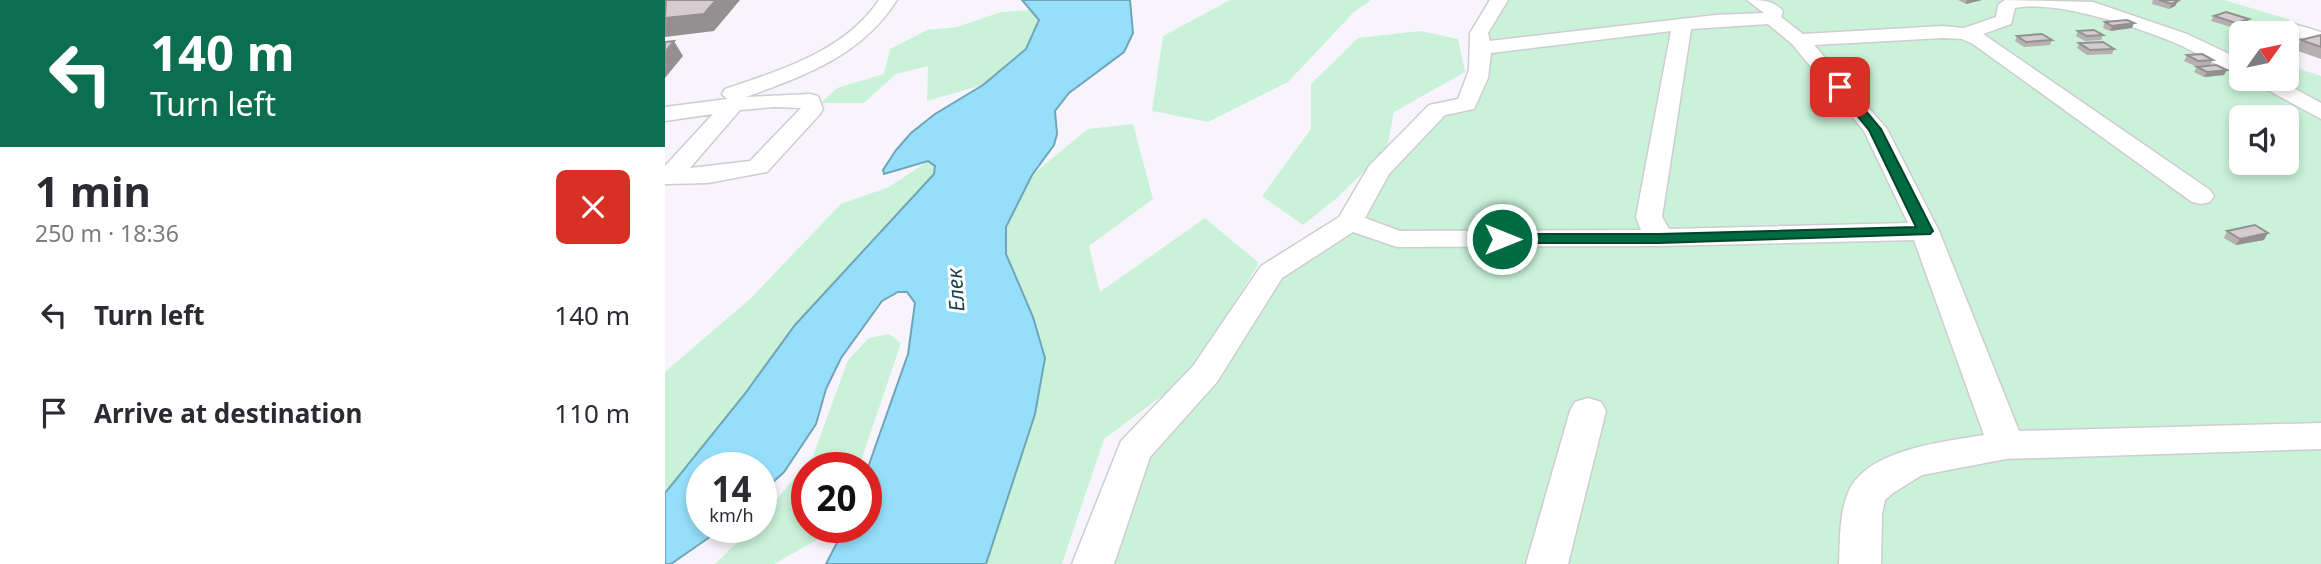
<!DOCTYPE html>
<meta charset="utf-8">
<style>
:root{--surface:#fff;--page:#f2f2f3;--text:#2b2b33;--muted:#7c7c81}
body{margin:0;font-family:"Noto Sans",sans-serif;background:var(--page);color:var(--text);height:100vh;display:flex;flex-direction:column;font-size:26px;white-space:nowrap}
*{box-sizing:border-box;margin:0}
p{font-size:23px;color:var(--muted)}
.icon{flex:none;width:38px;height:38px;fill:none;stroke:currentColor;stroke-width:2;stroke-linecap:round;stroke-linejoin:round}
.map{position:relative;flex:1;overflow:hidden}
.panel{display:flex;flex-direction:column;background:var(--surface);width:665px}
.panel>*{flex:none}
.banner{background:#0b6e4f;color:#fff;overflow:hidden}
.needle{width:46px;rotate:57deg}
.tools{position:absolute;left:1564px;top:21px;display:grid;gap:14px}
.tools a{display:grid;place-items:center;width:70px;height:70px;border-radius:10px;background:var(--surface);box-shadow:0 4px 10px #0003;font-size:35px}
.speed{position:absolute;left:21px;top:452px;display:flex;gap:14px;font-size:35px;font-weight:700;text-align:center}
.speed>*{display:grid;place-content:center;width:91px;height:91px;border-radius:50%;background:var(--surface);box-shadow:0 4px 10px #0003;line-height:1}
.speed small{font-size:18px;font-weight:400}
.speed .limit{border:10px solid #d22;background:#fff;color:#111}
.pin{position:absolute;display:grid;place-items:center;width:60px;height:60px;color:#fff;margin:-30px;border-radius:14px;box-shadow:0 4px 10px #0006}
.me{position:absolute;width:77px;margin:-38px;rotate:90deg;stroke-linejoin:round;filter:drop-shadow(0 0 5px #0008)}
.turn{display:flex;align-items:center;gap:24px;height:147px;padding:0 35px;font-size:32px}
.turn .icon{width:91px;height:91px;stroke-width:2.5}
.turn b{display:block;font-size:49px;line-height:60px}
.round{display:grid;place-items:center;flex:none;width:74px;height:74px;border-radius:10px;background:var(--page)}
.overview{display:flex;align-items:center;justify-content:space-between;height:119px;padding:0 35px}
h1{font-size:42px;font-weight:700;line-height:52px}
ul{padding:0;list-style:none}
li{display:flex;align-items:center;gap:21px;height:98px;padding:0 35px}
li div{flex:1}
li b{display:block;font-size:26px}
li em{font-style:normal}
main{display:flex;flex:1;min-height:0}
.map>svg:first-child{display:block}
.green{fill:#c9f2d9;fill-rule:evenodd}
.water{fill:#96dffb;stroke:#71a4b8;stroke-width:2}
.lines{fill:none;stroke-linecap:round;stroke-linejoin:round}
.minor-casing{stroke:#ceccd2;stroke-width:3}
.minor{fill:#fff;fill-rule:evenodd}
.wall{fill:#b6b0b2}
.shaded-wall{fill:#949091}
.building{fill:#d4cdcf;stroke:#949091;stroke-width:2}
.route{fill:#006a41;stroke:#00452a;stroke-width:2}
.labels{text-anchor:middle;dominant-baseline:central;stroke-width:6;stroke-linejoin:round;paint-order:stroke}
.water-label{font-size:21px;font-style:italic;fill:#1e404c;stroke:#fff}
</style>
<main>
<section class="panel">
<div class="banner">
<div class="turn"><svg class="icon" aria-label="left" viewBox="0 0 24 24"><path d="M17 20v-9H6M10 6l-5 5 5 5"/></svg><div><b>140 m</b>Turn left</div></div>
</div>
<div class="overview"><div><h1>1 min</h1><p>250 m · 18:36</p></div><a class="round" style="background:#d93025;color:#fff"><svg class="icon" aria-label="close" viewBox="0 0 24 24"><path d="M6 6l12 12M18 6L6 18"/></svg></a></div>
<ul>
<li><svg class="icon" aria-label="left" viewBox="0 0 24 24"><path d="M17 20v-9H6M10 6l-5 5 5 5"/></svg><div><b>Turn left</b></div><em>140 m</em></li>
<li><svg class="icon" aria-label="arrive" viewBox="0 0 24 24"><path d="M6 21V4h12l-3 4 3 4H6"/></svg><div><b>Arrive at destination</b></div><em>110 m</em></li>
</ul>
</section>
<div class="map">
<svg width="1656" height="564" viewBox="0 0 1656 564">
<rect width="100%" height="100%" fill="#f7f5fb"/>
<!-- green -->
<path class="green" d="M 565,0 L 706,0 L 689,12 L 623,82 L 543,122 L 487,111 L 498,36 Z
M 834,0 L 1559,0 L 1626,20 L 1603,26 L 1647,40 L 1622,47 L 1622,33 L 1577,33 L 1577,79 L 1622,79 L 1622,65 L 1656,76 L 1656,564 L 428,564 L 469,451 L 606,272 L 685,222 L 772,110 L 801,103 L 814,33 ZM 1577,117 L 1622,117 L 1622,163 L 1577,163 Z
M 366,10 L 374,20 L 361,49 L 318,85 L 262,101 L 263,66 L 231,74 L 199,103 L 156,103 L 172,88 L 219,74 L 225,49 L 262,30 L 292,27 L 336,12 Z
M 755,31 L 793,39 L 800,72 L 729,112 L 722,149 L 672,198 L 638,225 L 597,196 L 646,129 L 646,84 L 693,38 Z
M 468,124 L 488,199 L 424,246 L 435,292 L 540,218 L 594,263 L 526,374 L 439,439 L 397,564 L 321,564 L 370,414 L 380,358 L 368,317 L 341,254 L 341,227 L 367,175 L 423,129 Z
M 263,161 L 270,166 L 269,174 L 130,325 L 79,395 L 0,493 L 0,372 L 85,299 L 176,204 L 224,187 Z
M 224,334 L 236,343 L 194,467 L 142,467 L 142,527 L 167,527 L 157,537 L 109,564 L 50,564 L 88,527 L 96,527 L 96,518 L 148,456 L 183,360 L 204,338 Z"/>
<!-- water -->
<path class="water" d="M 357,0 L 465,0 L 468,33 L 459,52 L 404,93 L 390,111 L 392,134 L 389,145 L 367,175 L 341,227 L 341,254 L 368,317 L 380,358 L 370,414 L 321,564 L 161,564 L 180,527 L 201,527 L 201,473 L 243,354 L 250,303 L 242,292 L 233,292 L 217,301 L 176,358 L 161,389 L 151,424 L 119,472 L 96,493 L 96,467 L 37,467 L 37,527 L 59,527 L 6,564 L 0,564 L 0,493 L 79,395 L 130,325 L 269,174 L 270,166 L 263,161 L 219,174 L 218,170 L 231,150 L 246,133 L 270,114 L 318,85 L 361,49 L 374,20 Z"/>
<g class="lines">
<!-- minor casing -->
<g class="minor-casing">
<path id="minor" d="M 214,0 L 232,0 C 196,56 141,75 81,97 L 145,94 L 153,96 L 158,109 L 155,114 L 102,172 L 43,183 L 0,184 L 0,166 L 48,114 L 0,121 L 0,107 L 62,99 L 57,94 L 60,89 C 116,70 180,51 214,0 ZM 109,107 L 136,108 L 85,161 L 25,168 L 75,110 Z
M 825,0 L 843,0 L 823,33 L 825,41 L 1051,15 L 1099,13 L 1082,0 C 1097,0 1108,0 1118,11 L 1116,17 L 1138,34 L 1278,26 L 1299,28 L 1331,17 L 1333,5 L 1340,0 L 1428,2 L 1522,34 L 1577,60 L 1577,74 C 1552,68 1531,51 1508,42 C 1468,26 1392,0 1350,8 L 1346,24 L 1318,34 L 1545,190 L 1549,196 L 1545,202 L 1536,204 L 1527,202 L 1308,44 L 1297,39 L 1278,38 L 1149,45 L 1222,129 L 1274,231 L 1354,431 L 1656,423 L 1656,449 L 1341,459 L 1257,475 L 1228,493 L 1220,500 L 1217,514 L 1216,564 L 1174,564 C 1175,541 1174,515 1183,493 C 1201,449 1278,442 1319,435 L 1249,240 L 994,246 L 732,247 L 688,232 L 617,278 L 552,382 L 485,457 L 449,564 L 407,564 L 456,441 L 528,366 L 596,266 L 674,217 L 704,166 L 764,105 L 793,99 L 804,70 L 805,33 ZM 1103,24 L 1127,44 L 1199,131 L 1243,223 L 1004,229 L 997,217 L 1026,29 ZM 1006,31 L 971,217 L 976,230 L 735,231 L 700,218 L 724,174 L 780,115 L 809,109 L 823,78 L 826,53 Z
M 1629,24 L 1656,32 L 1656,44 L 1622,34 L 1620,30 Z
M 1587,79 L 1612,79 L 1656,103 L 1656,119 L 1590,83 Z
M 923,398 L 936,402 L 941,411 L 903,564 L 861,564 L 905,411 L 910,402 Z"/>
</g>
<!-- minor -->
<use href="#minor" class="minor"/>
</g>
<!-- wall -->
<path class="wall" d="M 1293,0 L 1317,0 L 1301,4 Z
M 1488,0 L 1508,0 L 1513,1 L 1510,6 L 1504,9 L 1487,4 Z
M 1549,16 L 1581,24 L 1569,28 L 1546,21 Z
M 1440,22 L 1467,28 L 1445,31 L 1438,28 Z
M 1584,28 L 1621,33 L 1581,33 Z
M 1413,31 L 1438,35 L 1436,40 L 1420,41 L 1411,36 Z
M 1656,35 L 1656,59 L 1630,50 L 1636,40 Z
M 1352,36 L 1387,40 L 1385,45 L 1359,47 L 1350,41 Z
M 1414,43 L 1449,49 L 1447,54 L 1422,55 L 1412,48 Z
M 1522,55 L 1548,60 L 1545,65 L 1530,66 L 1519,61 Z
M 1532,67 L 1559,75 L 1539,77 L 1529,72 Z
M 1562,231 L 1599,240 L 1571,245 L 1559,238 Z"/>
<!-- shaded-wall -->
<path class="shaded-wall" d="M 51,0 L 75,0 L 49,31 L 0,37 L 0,18 Z
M 1302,0 L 1317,0 L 1301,4 Z
M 1513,1 L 1510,6 L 1504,9 L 1507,4 Z
M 1584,19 L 1581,24 L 1569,28 L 1571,23 Z
M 1469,23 L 1467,28 L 1445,31 L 1447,26 Z
M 9,41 L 18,56 L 0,78 L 0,52 Z
M 1562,70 L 1559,75 L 1539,77 L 1542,72 Z
M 1603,233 L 1599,240 L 1571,245 L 1575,239 Z"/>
<!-- building -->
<path class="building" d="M 1,0 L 51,0 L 39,14 L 0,18 Z
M 1494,0 L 1508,0 L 1513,1 L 1507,4 Z
M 1561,12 L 1584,19 L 1571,23 L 1549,16 Z
M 1462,20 L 1469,23 L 1447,26 L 1440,22 Z
M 1598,25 L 1621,32 L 1600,33 L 1584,28 Z
M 1429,30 L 1438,35 L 1422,36 L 1413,31 Z
M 1377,34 L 1387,40 L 1361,42 L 1352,36 Z
M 1656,35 L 1656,47 L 1636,40 Z
M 9,41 L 0,52 L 0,42 Z
M 1438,42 L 1449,49 L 1425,50 L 1414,43 Z
M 1537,54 L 1548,60 L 1533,61 L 1522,55 Z
M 1551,65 L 1562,70 L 1542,72 L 1532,67 Z
M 1590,225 L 1603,233 L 1575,239 L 1562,231 Z"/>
<!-- route -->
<path class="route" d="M 1175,84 L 1179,85 L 1216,129 L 1268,231 L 1265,234 L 994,243 L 837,243 L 830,239 L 837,234 L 994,234 L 1251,227 L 1204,130 L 1169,87 Z"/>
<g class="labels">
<!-- water labels -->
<g class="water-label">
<text transform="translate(290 290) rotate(-94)">Елек</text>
</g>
</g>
</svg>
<div class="tools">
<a><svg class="needle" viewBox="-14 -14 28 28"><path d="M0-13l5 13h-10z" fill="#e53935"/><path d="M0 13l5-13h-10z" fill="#7c7c81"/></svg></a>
<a><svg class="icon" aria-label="sound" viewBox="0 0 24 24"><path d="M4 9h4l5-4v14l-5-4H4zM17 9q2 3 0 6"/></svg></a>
</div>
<div class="speed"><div>14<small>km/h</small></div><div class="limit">20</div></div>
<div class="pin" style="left:1175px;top:87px;background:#d93025"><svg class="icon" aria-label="arrive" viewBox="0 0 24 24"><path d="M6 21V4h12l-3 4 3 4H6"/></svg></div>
<svg class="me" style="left:837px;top:239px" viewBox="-20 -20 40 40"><circle r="17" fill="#006a41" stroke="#fff" stroke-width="3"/><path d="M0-11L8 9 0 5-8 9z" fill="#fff"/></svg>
</div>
</main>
